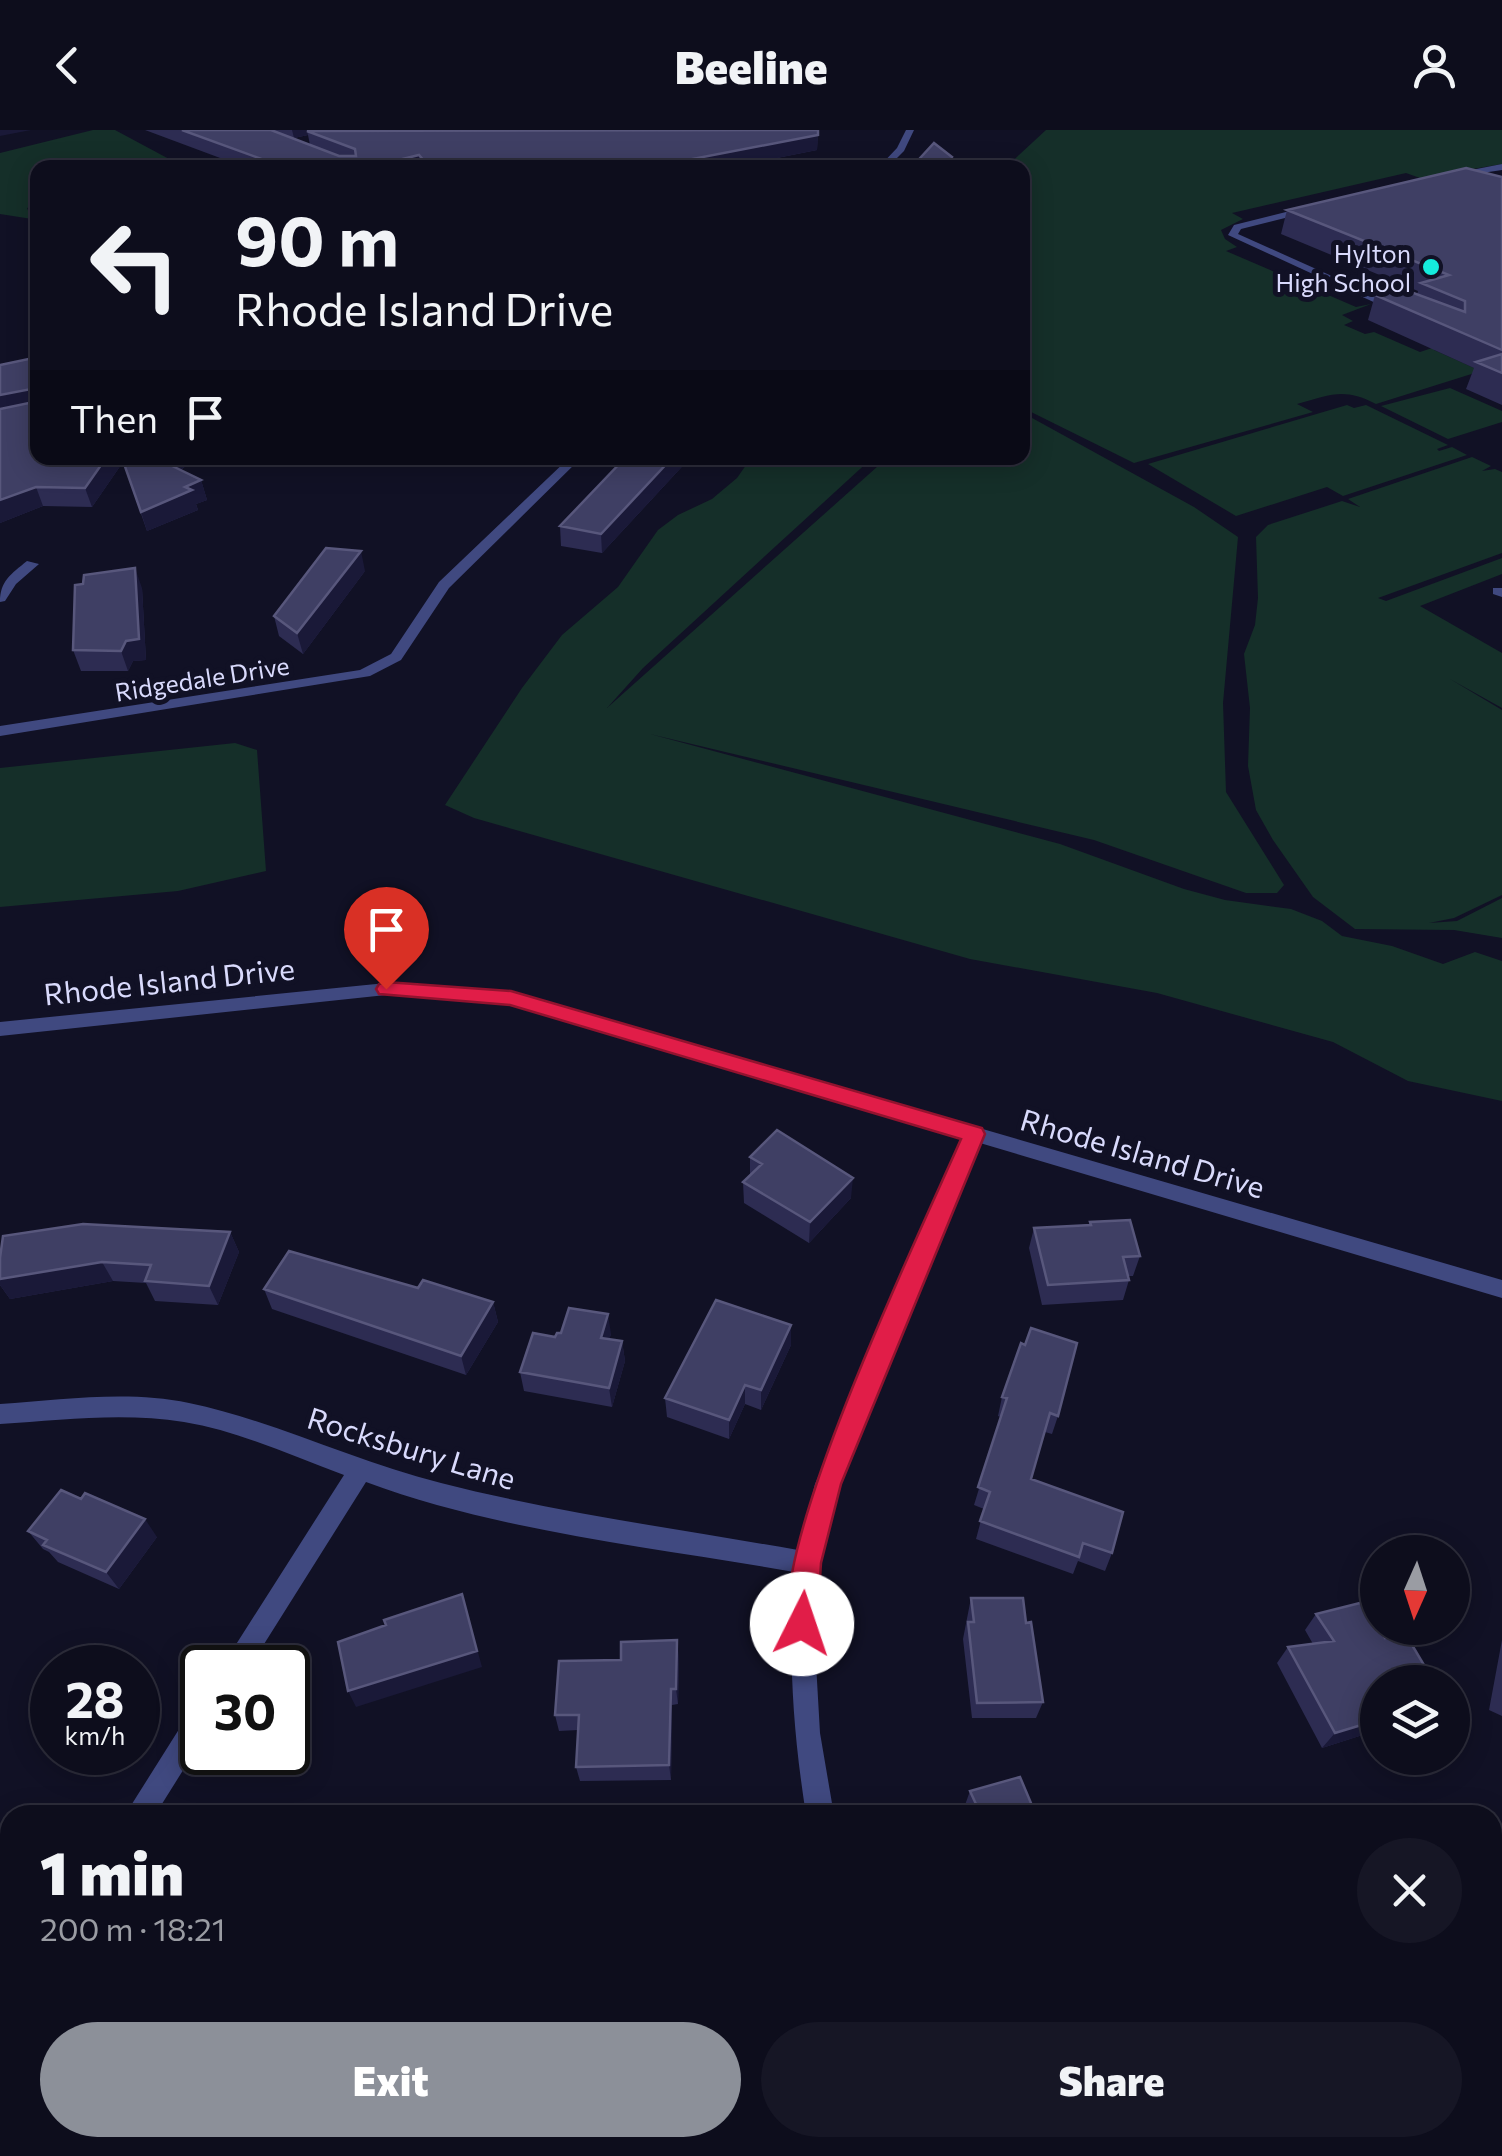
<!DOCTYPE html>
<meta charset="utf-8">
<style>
:root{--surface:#0d0d1c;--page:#161625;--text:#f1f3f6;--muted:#9a9ca3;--line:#2d2d3b;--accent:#8c9099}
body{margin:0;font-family:Commissioner,sans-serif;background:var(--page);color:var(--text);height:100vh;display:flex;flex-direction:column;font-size:38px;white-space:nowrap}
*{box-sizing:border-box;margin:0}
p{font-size:32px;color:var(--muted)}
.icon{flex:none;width:55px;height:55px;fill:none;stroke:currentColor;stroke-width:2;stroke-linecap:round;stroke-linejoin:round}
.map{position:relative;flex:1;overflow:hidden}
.panel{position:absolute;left:0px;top:1675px;width:1502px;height:352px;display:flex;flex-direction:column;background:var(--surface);border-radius:30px 30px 0 0;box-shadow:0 5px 25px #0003,0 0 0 2px var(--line)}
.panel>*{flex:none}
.guide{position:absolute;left:30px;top:30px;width:1000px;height:305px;border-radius:20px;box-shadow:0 5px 25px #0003,0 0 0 2px var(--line);background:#0d0d1c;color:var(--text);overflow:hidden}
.needle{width:65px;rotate:183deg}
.tools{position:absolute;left:1360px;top:1405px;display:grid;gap:20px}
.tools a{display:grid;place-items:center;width:110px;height:110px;border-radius:50%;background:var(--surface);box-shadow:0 5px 25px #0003,0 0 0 2px var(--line);font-size:50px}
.speed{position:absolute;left:30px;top:1515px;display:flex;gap:20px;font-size:50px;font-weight:700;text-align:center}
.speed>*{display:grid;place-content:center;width:130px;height:130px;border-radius:50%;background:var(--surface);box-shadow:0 5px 25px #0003,0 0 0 2px var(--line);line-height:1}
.speed small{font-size:25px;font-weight:400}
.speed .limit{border:5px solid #111;border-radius:15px;background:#fff;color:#111}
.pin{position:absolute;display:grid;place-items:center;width:85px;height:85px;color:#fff;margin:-102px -42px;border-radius:50% 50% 50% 0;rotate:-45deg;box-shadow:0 0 10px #0007}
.pin .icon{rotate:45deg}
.me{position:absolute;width:110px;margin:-55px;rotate:4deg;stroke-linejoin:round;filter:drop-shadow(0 0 8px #0008)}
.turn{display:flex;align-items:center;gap:35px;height:210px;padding:0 40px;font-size:45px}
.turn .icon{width:130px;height:130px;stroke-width:2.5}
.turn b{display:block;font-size:70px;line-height:85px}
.then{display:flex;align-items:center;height:95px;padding:0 40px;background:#0003;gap:20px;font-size:38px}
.round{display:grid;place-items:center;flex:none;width:105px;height:105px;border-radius:52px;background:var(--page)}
.overview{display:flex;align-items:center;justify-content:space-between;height:170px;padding:0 40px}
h1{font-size:60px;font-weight:800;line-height:75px}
.cta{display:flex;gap:20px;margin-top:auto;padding:20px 40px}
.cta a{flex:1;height:115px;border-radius:60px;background:var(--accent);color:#fff;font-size:40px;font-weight:800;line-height:115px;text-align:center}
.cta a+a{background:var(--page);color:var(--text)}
header{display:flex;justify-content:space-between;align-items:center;height:130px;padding:0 40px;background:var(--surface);font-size:45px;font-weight:800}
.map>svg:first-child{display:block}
.green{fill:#152f29}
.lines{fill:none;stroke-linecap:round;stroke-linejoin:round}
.lane{fill:#404980;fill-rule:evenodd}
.street{fill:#404980;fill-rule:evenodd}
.wall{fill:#2d2c52;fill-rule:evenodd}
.shaded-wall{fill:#1a1938}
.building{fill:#3f3f64;stroke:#58577c;stroke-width:2.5}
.route{fill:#e11d48;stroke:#92132f;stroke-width:2.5}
.poi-dot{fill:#15ebdd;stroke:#111125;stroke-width:4}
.labels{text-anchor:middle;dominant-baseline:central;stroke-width:10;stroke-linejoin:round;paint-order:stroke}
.far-poi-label{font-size:25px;fill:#d9dafc;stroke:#111125;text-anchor:end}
.far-street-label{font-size:25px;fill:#d9dafc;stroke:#111125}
.street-label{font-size:30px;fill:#d9dafc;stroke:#111125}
</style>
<header><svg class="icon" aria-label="back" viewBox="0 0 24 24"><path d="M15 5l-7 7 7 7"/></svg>Beeline<svg class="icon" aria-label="person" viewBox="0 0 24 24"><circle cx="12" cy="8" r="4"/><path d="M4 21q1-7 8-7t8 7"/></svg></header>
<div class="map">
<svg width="1502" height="2026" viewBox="0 0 1502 2026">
<rect width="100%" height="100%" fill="#111125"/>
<!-- green -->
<path class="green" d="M 93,0 L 115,0 L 184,37 L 38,38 L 37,76 L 27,78 L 32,89 L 0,84 L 0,23 Z
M 1046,0 L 1502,0 L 1502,34 L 1420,48 L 1406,43 L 1232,83 L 1243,89 L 1221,100 L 1225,109 L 1237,117 L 1226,121 L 1356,177 L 1371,174 L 1342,185 L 1353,191 L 1344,195 L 1365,204 L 1374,202 L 1420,222 L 1435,217 L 1434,220 L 1481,241 L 1376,274 C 1343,257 1331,265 1297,274 L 1313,282 L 1134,333 L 1023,278 L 1022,38 L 1005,38 Z
M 1450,258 L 1502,281 L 1502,292 L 1448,309 L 1381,276 Z
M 1347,275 L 1354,278 L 1366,275 L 1448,315 L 1437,319 L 1439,321 L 1452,317 L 1467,325 L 1343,366 L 1327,357 L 1236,386 L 1148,334 Z
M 1023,283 L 1194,377 L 1238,407 L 1223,573 L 1226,662 L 1284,755 L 1277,763 L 1246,763 L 1094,710 L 650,604 L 1060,714 L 1184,759 L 1225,770 L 1291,779 L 1322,791 L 1342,806 L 1392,816 L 1443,834 L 1475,822 L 1502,831 L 1502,971 L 1408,951 L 1333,912 L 1157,863 L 970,829 L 474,688 L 445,675 L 522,558 L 562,505 L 618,457 L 658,400 L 678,385 L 712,369 L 737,348 L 751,328 L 872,328 L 643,538 L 607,578 L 887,328 L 1022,328 Z
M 1472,327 L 1491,336 L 1482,341 L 1495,339 L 1502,342 L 1502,423 L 1378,468 L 1386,471 L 1502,428 L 1502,444 L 1420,476 L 1502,523 L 1502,578 L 1450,549 L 1502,580 L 1502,765 L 1454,788 L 1429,793 L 1457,791 L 1502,768 L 1502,808 L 1454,800 L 1355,799 L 1313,767 L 1273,710 L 1256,680 L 1248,636 L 1250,578 L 1244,524 L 1255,495 L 1258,468 L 1256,407 L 1268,395 L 1342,371 L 1360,377 L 1348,369 Z
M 235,613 L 257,620 L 266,741 L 178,761 L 0,777 L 0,638 Z"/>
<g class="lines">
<!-- lane -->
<path class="lane" d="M 1502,34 L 1502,40 L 1455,47 L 1451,44 Z
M 1310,76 L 1313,81 L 1241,99 L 1238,104 L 1401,177 L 1401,181 L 1393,181 L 1228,105 L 1234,95 Z
M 1493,458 L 1502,458 L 1502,467 L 1493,464 Z"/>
<!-- street -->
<path class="street" d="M 906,0 L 914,0 L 904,21 L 887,38 L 878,38 L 897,18 Z
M 569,328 L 581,328 L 449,458 L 401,530 L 370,546 L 0,606 L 0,596 L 360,540 L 391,524 L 439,452 Z
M 27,431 L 39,434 L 16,454 L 5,471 L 0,472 C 0,451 11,444 27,431 Z
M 386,853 L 511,862 L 1502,1150 L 1502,1168 L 980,1013 L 839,1354 L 819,1433 L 815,1516 L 820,1603 L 834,1685 L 806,1685 C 793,1601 788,1527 794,1442 C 653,1417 501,1402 366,1352 L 249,1538 L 221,1538 L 344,1345 C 292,1326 239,1301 184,1292 C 123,1282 61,1290 0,1294 L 0,1274 C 62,1270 127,1260 189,1273 C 275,1291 355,1332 441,1353 C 558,1383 679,1399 798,1420 L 815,1354 L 962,1008 L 511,874 L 386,865 L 0,906 L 0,892 Z
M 202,1573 L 202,1610 L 155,1685 L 125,1685 L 193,1577 Z
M 10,1871 L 10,1909 L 3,1912 L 0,1911 L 0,1875 Z
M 1502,1955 L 1502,2002 L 1492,2006 L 1492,1959 Z
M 1492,2010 L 1496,2018 L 1493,2026 L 1460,2026 L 1464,2018 L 1492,2018 Z
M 950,2018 L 984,2018 L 988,2026 L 953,2026 Z"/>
</g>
<!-- wall -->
<path class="wall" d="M 145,0 L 818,0 L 817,20 L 727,38 L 247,38 ZM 308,5 L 310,15 L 294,8 Z
M 1502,47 L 1502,275 L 1466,259 L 1474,238 L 1368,190 L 1375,165 L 1417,165 L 1418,161 L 1281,104 L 1287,80 Z
M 38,227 L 38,328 L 185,328 L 187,335 L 181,340 L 201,350 L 207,370 L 196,374 L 198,380 L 147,401 L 123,332 L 92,377 L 43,376 L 0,393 L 0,235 Z
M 625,328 L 690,328 L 602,423 L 561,416 L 560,396 Z
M 365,441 L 303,524 L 279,506 L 274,486 Z
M 142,458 L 146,530 L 133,531 L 128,541 L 81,541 L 73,520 Z
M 750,1027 L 851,1068 L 809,1113 L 744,1073 L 743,1052 L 750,1046 Z
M 1090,1092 L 1140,1126 L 1133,1146 L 1128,1146 L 1129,1150 L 1123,1170 L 1042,1175 L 1029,1118 L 1034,1098 L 1089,1095 Z
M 230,1102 L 239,1122 L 218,1175 L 155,1171 L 146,1153 L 113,1151 L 10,1169 L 0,1155 L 0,1128 Z
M 418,1158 L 493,1172 L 498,1192 L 466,1245 L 272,1179 L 264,1159 Z
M 791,1195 L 791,1215 L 761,1280 L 745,1274 L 729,1309 L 667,1287 L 665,1268 Z
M 611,1204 L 609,1209 L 622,1211 L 625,1231 L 612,1277 L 524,1261 L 520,1242 L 555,1207 Z
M 1002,1267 L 1058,1286 L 1052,1304 L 1045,1302 L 1031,1349 L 1112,1423 L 1105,1441 L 1078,1431 L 1073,1444 L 976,1409 L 984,1379 L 974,1375 L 1001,1287 L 998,1286 Z
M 28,1401 L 157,1407 L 119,1459 L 58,1432 L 49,1422 L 43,1419 Z
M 971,1468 L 1026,1493 L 1043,1572 L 1036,1588 L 972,1588 L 963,1509 Z
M 1316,1484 L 1385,1508 L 1378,1552 L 1378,1600 L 1322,1618 L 1277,1533 L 1288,1517 L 1313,1514 L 1305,1500 Z
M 1502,1510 L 1502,1586 L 1489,1580 Z
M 679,1526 L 678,1574 L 672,1575 L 671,1650 L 580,1651 L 576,1637 L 578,1600 L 559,1601 L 555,1585 L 621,1530 Z
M 970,1661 L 1036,1685 L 970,1685 L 965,1675 Z
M 1161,2018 L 1212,2018 L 1200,2026 L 1166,2026 Z"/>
<!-- shaded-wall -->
<path class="shaded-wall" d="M 0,0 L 31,0 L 0,6 Z
M 292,0 L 336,0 L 307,1 L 308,5 L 294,8 Z
M 818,5 L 817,20 L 727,38 L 656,38 L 656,36 Z
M 419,25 L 421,38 L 366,38 Z
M 31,259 L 37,277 L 0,285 L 0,265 Z
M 106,328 L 121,328 L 123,332 L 92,377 L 85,358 Z
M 167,328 L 185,328 L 187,335 L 168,350 L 162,331 Z
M 672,328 L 690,328 L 602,423 L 601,404 Z
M 201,350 L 207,370 L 196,374 L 198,380 L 147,401 L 141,382 L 185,357 Z
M 36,357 L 43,376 L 0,393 L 0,370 Z
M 361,421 L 365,441 L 303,524 L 297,503 Z
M 135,438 L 142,458 L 146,530 L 133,531 L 128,541 L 121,521 Z
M 853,1048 L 851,1068 L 809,1113 L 810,1092 Z
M 230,1102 L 239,1122 L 218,1175 L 209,1156 Z
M 102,1132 L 113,1151 L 10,1169 L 0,1155 L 0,1149 Z
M 493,1172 L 498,1192 L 466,1245 L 461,1226 Z
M 608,1184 L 611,1204 L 604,1228 L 601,1208 Z
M 791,1195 L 791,1215 L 761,1280 L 761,1260 Z
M 622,1211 L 625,1231 L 612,1277 L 609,1258 Z
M 745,1255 L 745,1274 L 729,1309 L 729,1290 Z
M 145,1389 L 157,1407 L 119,1459 L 106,1442 Z
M 462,1464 L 482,1537 L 356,1577 L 348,1561 Z
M 677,1510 L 679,1526 L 678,1574 L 676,1559 Z
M 671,1559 L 672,1575 L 671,1650 L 669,1635 Z
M 1378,1590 L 1378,1600 L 1322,1618 L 1335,1603 Z
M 292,2018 L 306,2018 L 303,2026 L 289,2026 Z"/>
<!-- building -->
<path class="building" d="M 182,0 L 271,0 L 339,26 L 356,26 L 355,19 L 307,1 L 818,0 L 818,5 L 656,36 L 656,38 L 430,38 L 419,25 L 366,38 L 286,38 Z
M 934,13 L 952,27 L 944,38 L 911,38 Z
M 1466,38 L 1502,47 L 1502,220 L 1375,165 L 1400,158 L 1465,182 L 1465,171 L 1421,153 L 1449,145 L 1287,80 Z
M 1502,224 L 1502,243 L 1476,232 Z
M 38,227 L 38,328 L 106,328 L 85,358 L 36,357 L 0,370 L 0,279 L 34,272 L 35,263 L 31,259 L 0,265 L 0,235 Z
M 122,328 L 167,328 L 162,331 L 201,350 L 185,357 L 192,360 L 141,382 Z
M 625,328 L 672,328 L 601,404 L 560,396 Z
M 326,418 L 361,421 L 297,503 L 274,486 Z
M 135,438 L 139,509 L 126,511 L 121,521 L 73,520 L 75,455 L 83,454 L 84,445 Z
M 777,1000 L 853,1048 L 810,1092 L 743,1052 L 762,1034 L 750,1027 Z
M 1130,1090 L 1140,1126 L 1123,1127 L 1129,1150 L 1048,1155 L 1034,1098 L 1091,1095 L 1090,1092 Z
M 83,1094 L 230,1102 L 209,1156 L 145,1151 L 151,1135 L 102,1132 L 0,1149 L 0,1128 L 3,1106 Z
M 289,1121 L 418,1158 L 423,1150 L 493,1172 L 461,1226 L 264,1159 Z
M 716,1170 L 791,1195 L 761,1260 L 745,1255 L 729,1290 L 665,1268 Z
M 569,1178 L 608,1184 L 601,1208 L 622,1211 L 609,1258 L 520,1242 L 533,1203 L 555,1207 L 557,1203 L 561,1203 Z
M 1031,1198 L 1077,1213 L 1058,1286 L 1050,1283 L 1031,1349 L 1123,1382 L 1112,1423 L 1083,1413 L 1079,1427 L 980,1391 L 990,1362 L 978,1357 L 1007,1268 L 1002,1267 L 1021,1213 L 1025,1215 Z
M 61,1360 L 81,1369 L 85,1363 L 145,1389 L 106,1442 L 43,1415 L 47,1410 L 28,1401 Z
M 462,1464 L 477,1521 L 348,1561 L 338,1512 L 386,1495 L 384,1490 Z
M 971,1468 L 1023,1468 L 1026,1493 L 1031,1492 L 1043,1572 L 977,1573 L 968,1492 L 974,1492 Z
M 1364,1472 L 1385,1508 L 1405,1503 L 1434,1552 L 1378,1552 L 1378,1590 L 1335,1603 L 1288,1517 L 1334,1511 L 1316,1484 Z
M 677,1510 L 676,1559 L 671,1559 L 669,1635 L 576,1637 L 579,1585 L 555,1585 L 559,1531 L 621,1530 L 621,1512 Z
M 1020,1647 L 1036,1685 L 981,1685 L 970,1661 Z
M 1286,1679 L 1296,1685 L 1283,1685 Z
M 180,2018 L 292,2018 L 289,2026 L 177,2026 Z
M 1176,2018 L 1212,2018 L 1200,2026 L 1181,2026 Z"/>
<!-- route -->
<path class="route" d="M 386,852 L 511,861 L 982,998 L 985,1004 L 841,1354 L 821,1433 L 817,1494 L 813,1504 L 802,1508 L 792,1504 C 761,1431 924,1094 961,1009 L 510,875 L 379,864 L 376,859 L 379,854 Z"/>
<!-- markers -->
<circle class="poi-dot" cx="1431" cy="137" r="10"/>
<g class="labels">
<!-- far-poi labels -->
<g class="far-poi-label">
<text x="1411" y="123">Hylton<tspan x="1411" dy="29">High School</tspan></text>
</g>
<!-- far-street labels -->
<g class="far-street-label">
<text transform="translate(202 548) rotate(-9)">Ridgedale Drive</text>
</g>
<!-- street labels -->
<g class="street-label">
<text transform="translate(169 850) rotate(-6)">Rhode Island Drive</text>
<text transform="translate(1143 1022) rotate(16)">Rhode Island Drive</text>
<text transform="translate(412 1317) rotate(17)">Rocksbury Lane</text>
</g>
</g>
</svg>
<div class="tools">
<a><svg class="needle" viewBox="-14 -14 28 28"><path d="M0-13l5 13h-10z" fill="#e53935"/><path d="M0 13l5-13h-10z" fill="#9a9ca3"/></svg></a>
<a><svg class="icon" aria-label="layers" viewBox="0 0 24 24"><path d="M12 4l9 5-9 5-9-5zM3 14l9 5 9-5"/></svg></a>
</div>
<div class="speed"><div>28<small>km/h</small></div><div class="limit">30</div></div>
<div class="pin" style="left:386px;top:859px;background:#d93025"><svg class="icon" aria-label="arrive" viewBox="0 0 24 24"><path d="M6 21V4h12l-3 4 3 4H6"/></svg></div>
<svg class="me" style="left:802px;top:1494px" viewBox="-20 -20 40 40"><circle r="19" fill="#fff"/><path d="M0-13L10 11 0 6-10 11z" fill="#e11d48"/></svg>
<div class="guide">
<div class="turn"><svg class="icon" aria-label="left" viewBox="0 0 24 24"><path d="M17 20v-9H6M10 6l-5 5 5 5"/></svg><div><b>90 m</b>Rhode Island Drive</div></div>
<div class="then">Then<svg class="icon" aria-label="arrive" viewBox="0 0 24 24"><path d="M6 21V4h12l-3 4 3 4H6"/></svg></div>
</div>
<section class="panel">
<div class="overview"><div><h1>1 min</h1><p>200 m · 18:21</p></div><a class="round"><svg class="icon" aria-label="close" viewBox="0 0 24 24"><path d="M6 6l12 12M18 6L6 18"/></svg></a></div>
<div class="cta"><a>Exit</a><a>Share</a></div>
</section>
</div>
